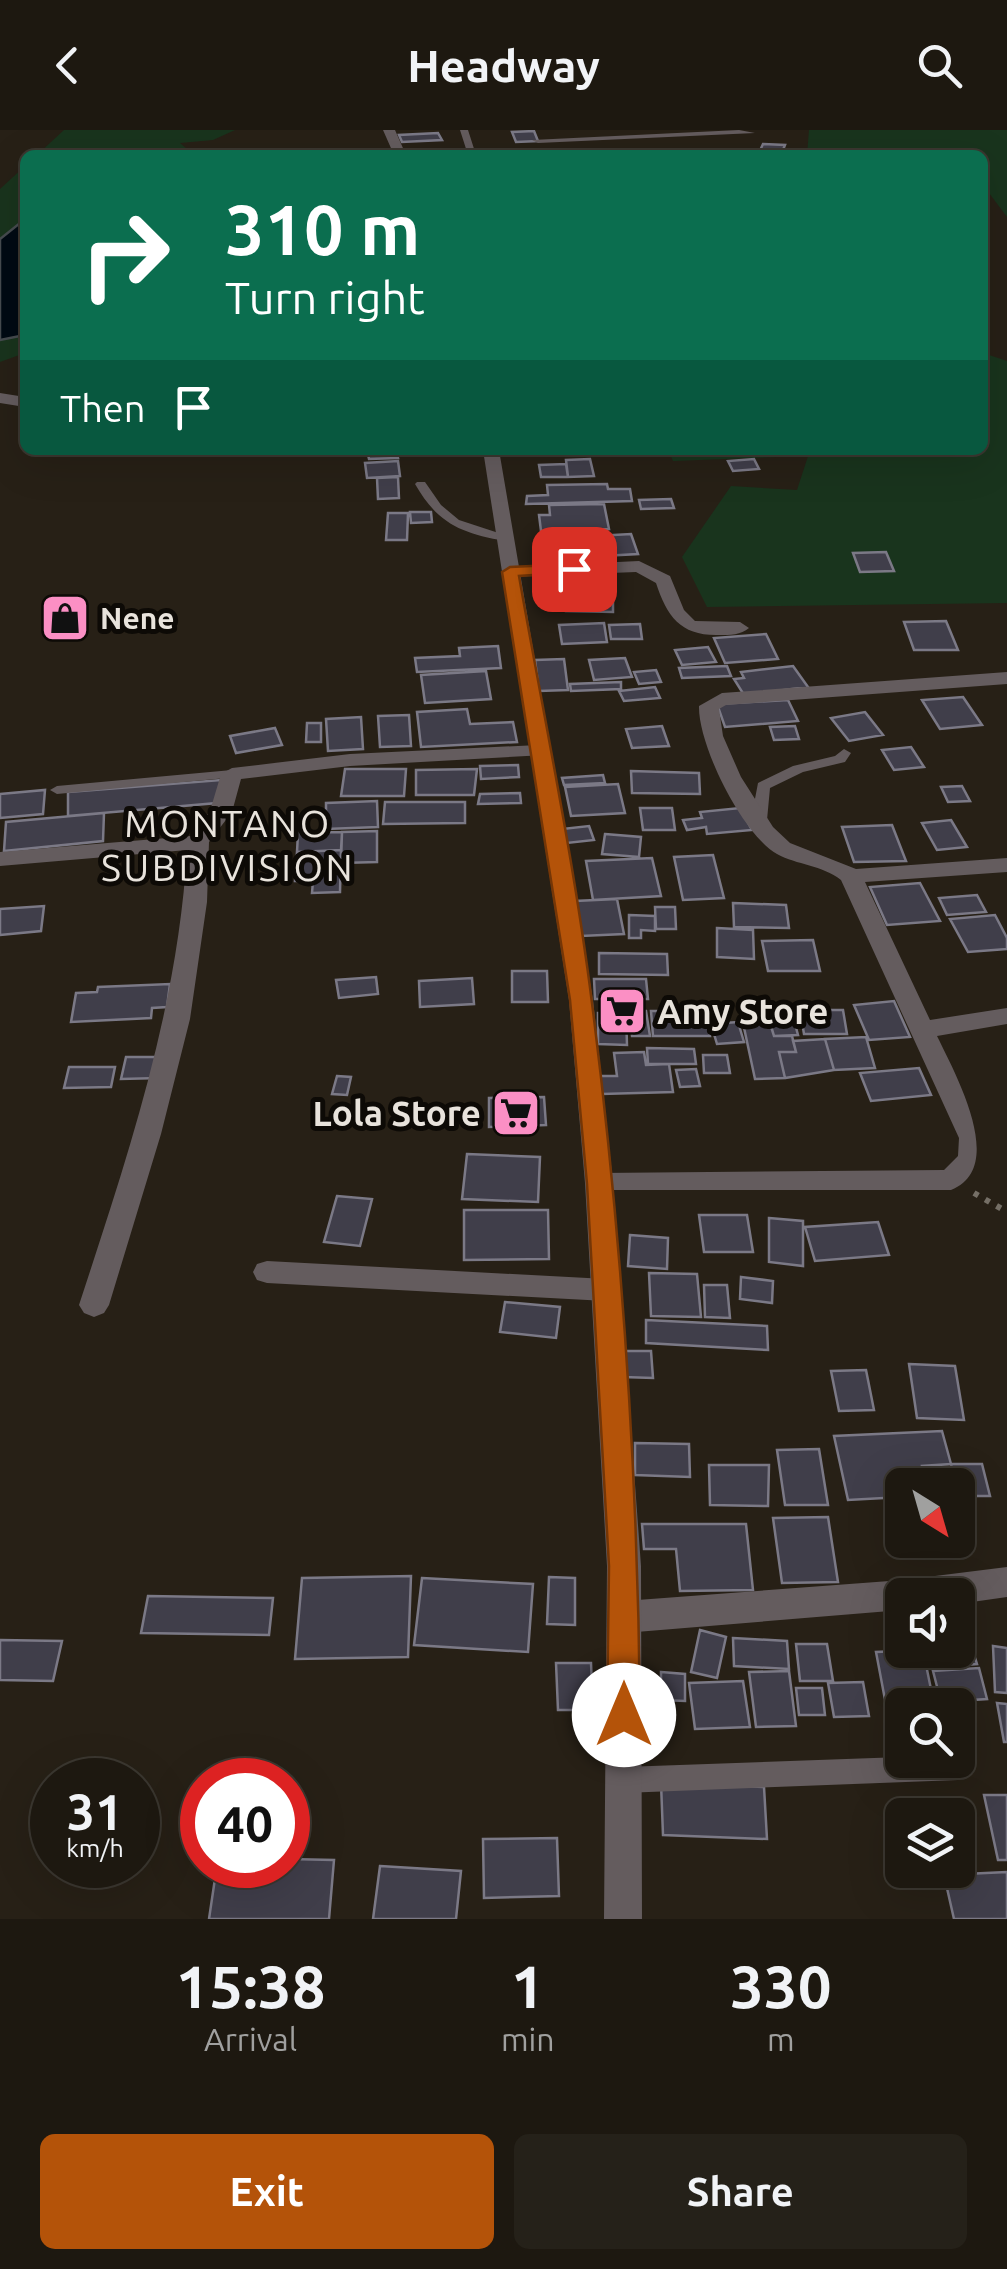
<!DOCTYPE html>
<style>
:root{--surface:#1d1810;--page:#252119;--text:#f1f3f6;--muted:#a0a09f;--line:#3b3730;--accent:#b45309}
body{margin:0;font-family:Ubuntu,sans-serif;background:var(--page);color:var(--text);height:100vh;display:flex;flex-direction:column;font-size:38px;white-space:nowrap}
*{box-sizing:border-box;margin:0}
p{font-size:32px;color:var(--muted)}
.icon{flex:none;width:55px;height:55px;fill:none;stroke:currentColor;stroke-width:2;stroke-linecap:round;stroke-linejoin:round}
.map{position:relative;height:1789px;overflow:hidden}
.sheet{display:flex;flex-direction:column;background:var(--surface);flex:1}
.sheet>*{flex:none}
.hud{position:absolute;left:20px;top:20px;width:968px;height:305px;border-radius:15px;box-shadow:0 10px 40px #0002,0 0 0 2px var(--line);background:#0b6e4f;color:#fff;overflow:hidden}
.needle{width:65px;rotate:143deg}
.buttons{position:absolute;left:885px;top:1338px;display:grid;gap:20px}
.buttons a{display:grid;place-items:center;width:90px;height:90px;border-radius:15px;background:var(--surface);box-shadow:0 10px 40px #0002,0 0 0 2px var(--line);font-size:50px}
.speed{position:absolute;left:30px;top:1628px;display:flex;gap:20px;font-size:50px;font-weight:700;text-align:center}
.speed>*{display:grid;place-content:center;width:130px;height:130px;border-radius:50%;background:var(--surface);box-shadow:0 10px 40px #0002,0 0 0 2px var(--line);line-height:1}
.speed small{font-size:25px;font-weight:400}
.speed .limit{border:15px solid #d22;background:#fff;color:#111}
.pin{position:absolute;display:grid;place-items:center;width:85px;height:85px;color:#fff;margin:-42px;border-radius:20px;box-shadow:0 5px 15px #0006}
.me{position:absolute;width:110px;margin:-55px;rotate:0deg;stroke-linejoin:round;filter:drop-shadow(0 0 8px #0008)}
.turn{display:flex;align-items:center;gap:35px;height:210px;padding:0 40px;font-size:45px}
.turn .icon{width:130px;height:130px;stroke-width:2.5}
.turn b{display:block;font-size:70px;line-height:85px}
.then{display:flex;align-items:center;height:95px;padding:0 40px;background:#0003;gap:20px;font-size:38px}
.eta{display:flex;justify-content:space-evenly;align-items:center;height:170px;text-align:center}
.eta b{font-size:60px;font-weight:700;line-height:70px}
.cta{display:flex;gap:20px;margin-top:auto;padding:20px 40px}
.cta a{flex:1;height:115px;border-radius:15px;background:var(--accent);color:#fff;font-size:40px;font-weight:700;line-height:115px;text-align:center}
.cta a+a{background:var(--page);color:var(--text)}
header{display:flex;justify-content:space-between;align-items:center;height:130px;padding:0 40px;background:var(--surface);font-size:45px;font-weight:700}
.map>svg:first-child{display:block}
.green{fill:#19341d}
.water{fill:#000a13;stroke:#464b4f;stroke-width:2.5}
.building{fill:#403e4a;stroke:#7b7986;stroke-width:2.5}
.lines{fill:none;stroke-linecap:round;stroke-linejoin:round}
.path{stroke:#756f66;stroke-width:6;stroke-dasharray:5 8;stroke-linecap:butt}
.service{fill:#645c5e;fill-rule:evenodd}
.minor{fill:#645c5e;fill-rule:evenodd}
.tertiary{fill:#645c5e;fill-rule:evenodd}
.route{fill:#b45309;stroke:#753606;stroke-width:2.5}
.labels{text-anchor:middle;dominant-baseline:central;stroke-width:10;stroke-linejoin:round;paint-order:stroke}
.far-poi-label{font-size:30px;font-weight:bold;fill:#e8e3dc;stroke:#0d0a06;text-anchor:start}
.poi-label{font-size:35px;font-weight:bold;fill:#e8e3dc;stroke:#0d0a06;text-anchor:start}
.neighbourhood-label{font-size:38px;letter-spacing:2.5px;fill:#e8e3dc;stroke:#0d0a06}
</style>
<header><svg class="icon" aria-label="back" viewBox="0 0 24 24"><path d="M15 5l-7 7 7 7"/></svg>Headway<svg class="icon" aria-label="search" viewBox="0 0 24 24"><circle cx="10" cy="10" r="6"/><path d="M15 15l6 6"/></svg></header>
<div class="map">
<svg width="1007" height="1789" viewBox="0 0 1007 1789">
<rect width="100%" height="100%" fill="#272016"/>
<!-- green -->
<path class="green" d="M 64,0 L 235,0 L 213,10 L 180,13 L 194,25 L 37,25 Z
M 809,0 L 1007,0 L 1007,87 L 983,55 L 982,25 L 807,25 Z
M 25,36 L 25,223 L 0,232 L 0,59 Z
M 983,223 L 1007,231 L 1007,473 L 707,477 L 682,427 L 731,356 L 797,360 L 810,320 L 982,320 Z
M 668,320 L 773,320 L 777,327 L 673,331 Z"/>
<!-- water -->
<path class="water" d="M 25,89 L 25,205 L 0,210 L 0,109 Z"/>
<!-- building -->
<path class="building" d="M 534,1 L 538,11 L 516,12 L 512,2 Z
M 438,3 L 442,10 L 402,12 L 399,5 Z
M 763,14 L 785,15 L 781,25 L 758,25 Z
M 367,320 L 396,320 L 398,328 L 369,329 Z
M 590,329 L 594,346 L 568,347 L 566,330 Z
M 754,329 L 759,339 L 733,341 L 728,331 Z
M 398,331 L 400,346 L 367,348 L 365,333 Z
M 566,334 L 568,347 L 541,347 L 539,335 Z
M 398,347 L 399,368 L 378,369 L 377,348 Z
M 607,354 L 608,359 L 630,359 L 632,371 L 526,374 L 527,366 L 548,365 L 547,355 Z
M 671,369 L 674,378 L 641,379 L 639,370 Z
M 604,374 L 609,399 L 541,401 L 539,385 L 550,385 L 549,375 Z
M 410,382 L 431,382 L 432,392 L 411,393 Z
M 388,383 L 408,383 L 407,410 L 386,410 Z
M 631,404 L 638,424 L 584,427 L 578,407 Z
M 886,422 L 894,441 L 860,442 L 853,423 Z
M 566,458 L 613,458 L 613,482 L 566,481 Z
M 946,491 L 958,520 L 914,520 L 904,492 Z
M 604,493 L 607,512 L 562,514 L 559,495 Z
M 640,494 L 642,509 L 611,509 L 609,495 Z
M 766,504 L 778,529 L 725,533 L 714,508 Z
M 498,516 L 501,538 L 417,542 L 415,528 L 460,526 L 459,518 Z
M 708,517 L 716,532 L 682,535 L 675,520 Z
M 625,528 L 632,547 L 594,550 L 589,530 Z
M 564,529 L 568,560 L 539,561 L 535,530 Z
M 727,536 L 731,546 L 682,548 L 679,538 Z
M 793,536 L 808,557 L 744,565 L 734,549 L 744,548 L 741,542 Z
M 656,540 L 661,552 L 639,554 L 634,542 Z
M 486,541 L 491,569 L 425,573 L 421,545 Z
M 621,552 L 621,559 L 571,561 L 570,554 Z
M 655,557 L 660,568 L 624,571 L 619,561 Z
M 963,567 L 982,595 L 940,599 L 922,570 Z
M 788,570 L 798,591 L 725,597 L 717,574 Z
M 467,579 L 470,594 L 513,592 L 517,612 L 421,617 L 417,582 Z
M 865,582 L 883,605 L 849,611 L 831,588 Z
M 409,585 L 411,616 L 380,617 L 378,586 Z
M 361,587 L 363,619 L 328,621 L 326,589 Z
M 307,593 L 321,593 L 321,612 L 306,612 Z
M 662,596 L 669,616 L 632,618 L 626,599 Z
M 795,596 L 799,609 L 774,610 L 770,597 Z
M 275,598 L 282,615 L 236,623 L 230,606 Z
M 911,617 L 924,637 L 894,640 L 882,620 Z
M 518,635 L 519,647 L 481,649 L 480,636 Z
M 345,639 L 406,639 L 404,666 L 341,666 Z
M 477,639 L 474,665 L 416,665 L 416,640 Z
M 631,641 L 699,643 L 700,664 L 632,663 Z
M 603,645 L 605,653 L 564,655 L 562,648 Z
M 221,650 L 217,673 L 68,686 L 68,662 Z
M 618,654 L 625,683 L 571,686 L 565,657 Z
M 962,656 L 970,671 L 948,672 L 941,657 Z
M 45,660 L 43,684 L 0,688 L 0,664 Z
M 520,663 L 521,673 L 478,674 L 480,664 Z
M 377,671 L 378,697 L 326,699 L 326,673 Z
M 385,672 L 465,672 L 465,693 L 383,694 Z
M 640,678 L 672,678 L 675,700 L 643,700 Z
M 740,678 L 752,700 L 707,704 L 706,697 L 687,700 L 683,690 L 702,688 L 700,682 Z
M 104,683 L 103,711 L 4,721 L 6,692 Z
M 951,690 L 967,717 L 937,720 L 922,693 Z
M 892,695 L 906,731 L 854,732 L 842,697 Z
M 589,696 L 594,710 L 567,713 L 562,699 Z
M 377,701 L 377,732 L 341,733 L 342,702 Z
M 342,702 L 341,720 L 297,722 L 298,703 Z
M 605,704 L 641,707 L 639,727 L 602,724 Z
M 341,720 L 340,762 L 312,763 L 313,751 L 295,751 L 297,722 Z
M 713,725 L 724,768 L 683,770 L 674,727 Z
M 652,728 L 661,766 L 593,770 L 586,731 Z
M 920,753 L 940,791 L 887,795 L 870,757 Z
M 977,765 L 986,782 L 947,785 L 939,768 Z
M 617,769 L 624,804 L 581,806 L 575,771 Z
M 733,773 L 786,775 L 789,798 L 734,797 Z
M 44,776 L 41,801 L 0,805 L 0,779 Z
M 655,777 L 675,777 L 676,799 L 656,799 Z
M 629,785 L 655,786 L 655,801 L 641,800 L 641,808 L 629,808 Z
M 995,785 L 1007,808 L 1007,819 L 968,822 L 950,789 Z
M 717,798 L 753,800 L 754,829 L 717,827 Z
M 813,810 L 820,841 L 768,841 L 762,811 Z
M 599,823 L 667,824 L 668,845 L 599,844 Z
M 512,841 L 547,841 L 548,872 L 512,872 Z
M 376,847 L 378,864 L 339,868 L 336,850 Z
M 472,848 L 474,874 L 420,877 L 419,851 Z
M 594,849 L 646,849 L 648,869 L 595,869 Z
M 170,854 L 167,877 L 152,878 L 151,888 L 71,892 L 76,863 L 97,862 L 98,857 Z
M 894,871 L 910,907 L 869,910 L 854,875 Z
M 791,879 L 798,905 L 774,906 L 766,881 Z
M 800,880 L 843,880 L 847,904 L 804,904 Z
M 629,881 L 646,881 L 650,906 L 632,906 Z
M 651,881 L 706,881 L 710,906 L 653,906 Z
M 598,883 L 626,883 L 627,915 L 598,914 Z
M 738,892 L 744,912 L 717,914 L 711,894 Z
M 770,892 L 774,906 L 792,906 L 796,922 L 779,922 L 785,948 L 755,949 L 743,893 Z
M 866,907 L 875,938 L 834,940 L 825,909 Z
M 825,909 L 834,940 L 785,948 L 779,922 L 796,922 L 793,911 Z
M 647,918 L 694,919 L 696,934 L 648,934 Z
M 644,922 L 646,935 L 669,934 L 673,962 L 602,964 L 600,946 L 617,946 L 614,923 Z
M 703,925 L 727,925 L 730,943 L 704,943 Z
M 126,927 L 164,927 L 160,948 L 121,949 Z
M 69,937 L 115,937 L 111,957 L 64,958 Z
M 919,938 L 931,965 L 871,971 L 860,943 Z
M 696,939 L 700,956 L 680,957 L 676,940 Z
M 337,946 L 351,947 L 347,965 L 332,964 Z
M 544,967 L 546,995 L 489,997 L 489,968 Z
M 467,1024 L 540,1027 L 538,1072 L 462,1069 Z
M 337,1066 L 372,1069 L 360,1116 L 324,1112 Z
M 464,1080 L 548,1080 L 549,1129 L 464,1130 Z
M 699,1085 L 747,1085 L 753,1122 L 704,1122 Z
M 769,1088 L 803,1091 L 803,1136 L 769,1132 Z
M 878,1092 L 889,1125 L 815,1131 L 805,1097 Z
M 630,1105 L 668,1108 L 667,1139 L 628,1136 Z
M 649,1143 L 697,1144 L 701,1187 L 651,1186 Z
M 741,1147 L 773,1151 L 772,1173 L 740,1169 Z
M 704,1155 L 727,1155 L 730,1188 L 705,1187 Z
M 505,1172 L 560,1177 L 556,1208 L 500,1202 Z
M 646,1190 L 767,1196 L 768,1220 L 646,1213 Z
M 622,1221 L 651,1221 L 653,1248 L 623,1247 Z
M 909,1234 L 955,1236 L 964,1290 L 917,1288 Z
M 866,1240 L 874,1280 L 839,1281 L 831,1241 Z
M 942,1301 L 951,1334 L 922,1336 L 927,1355 L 902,1355 L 902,1367 L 848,1370 L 834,1306 Z
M 635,1313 L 689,1314 L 690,1347 L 635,1345 Z
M 819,1319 L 828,1375 L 785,1375 L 777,1320 Z
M 951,1334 L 982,1334 L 990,1366 L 958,1366 Z
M 709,1335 L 769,1335 L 768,1376 L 710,1375 Z
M 828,1387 L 838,1452 L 782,1453 L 773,1388 Z
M 642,1394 L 746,1394 L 753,1460 L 680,1461 L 676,1419 L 644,1419 Z
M 411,1446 L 408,1527 L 295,1529 L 302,1448 Z
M 549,1447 L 575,1448 L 575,1495 L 547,1494 Z
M 422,1448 L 533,1454 L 528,1522 L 414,1515 Z
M 148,1466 L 273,1468 L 269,1505 L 141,1503 Z
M 958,1479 L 960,1479 L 977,1534 L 950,1536 L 945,1520 L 958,1520 Z
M 700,1500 L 726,1507 L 717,1548 L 691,1542 Z
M 733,1508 L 787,1511 L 789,1539 L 734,1536 Z
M 0,1510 L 62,1511 L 53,1551 L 0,1550 Z
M 796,1514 L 827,1514 L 833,1551 L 800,1551 Z
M 993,1516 L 1007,1518 L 1007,1563 L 995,1562 Z
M 923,1520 L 934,1574 L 886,1575 L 876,1522 Z
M 926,1520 L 941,1520 L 945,1534 L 931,1535 Z
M 556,1533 L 591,1533 L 593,1580 L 558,1580 Z
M 979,1538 L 987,1569 L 941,1572 L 933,1541 Z
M 789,1541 L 796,1596 L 756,1597 L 749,1542 Z
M 661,1542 L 685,1544 L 685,1571 L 661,1570 Z
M 743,1551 L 750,1597 L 695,1599 L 689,1553 Z
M 863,1552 L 869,1586 L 834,1587 L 828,1553 Z
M 796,1558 L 822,1558 L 825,1585 L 799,1585 Z
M 997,1573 L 1007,1574 L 1007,1612 L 1004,1612 Z
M 661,1653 L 764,1657 L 767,1709 L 663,1705 Z
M 984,1665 L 1007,1665 L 1007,1730 L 998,1730 Z
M 557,1708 L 559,1766 L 484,1768 L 483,1709 Z
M 288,1729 L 334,1730 L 329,1789 L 209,1789 L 217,1735 L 288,1735 Z
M 380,1736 L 461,1741 L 456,1789 L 373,1789 Z
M 1007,1742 L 1007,1789 L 954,1789 L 944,1745 Z"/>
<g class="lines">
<!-- path -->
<path class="path" d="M 974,1063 L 1007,1082"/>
<!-- service -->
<path class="service" d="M 460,0 L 468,0 L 476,25 L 468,25 Z
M 417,352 L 425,352 L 441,375 L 459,390 L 511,407 L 505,411 C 461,403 438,394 415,354 Z
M 844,619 L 851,623 L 845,632 L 803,642 L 770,658 L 767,690 L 764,693 L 754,693 L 751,690 L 758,653 L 793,636 L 835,626 Z
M 232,640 L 237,641 L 237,647 L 57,664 L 50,660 L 57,656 Z
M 958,1624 L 967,1628 L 971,1637 L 967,1646 L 958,1650 L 623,1663 L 614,1659 L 610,1650 L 614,1641 L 623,1637 L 902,1627 L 902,1630 L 958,1630 Z"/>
<!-- minor -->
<path class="minor" d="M 739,0 L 755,3 L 538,13 L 532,10 Z
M 747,19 L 743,24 L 642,25 L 648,22 Z
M 0,263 L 25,267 L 25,277 L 0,273 Z
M 639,431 L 670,446 L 684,480 L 695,491 L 740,492 L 749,498 C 741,505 730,505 719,505 C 681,506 667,487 656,453 L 636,442 L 510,447 L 501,442 L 510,437 Z
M 1007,542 L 1007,554 L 726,575 L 719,579 L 723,606 L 741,647 L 773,697 L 790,713 L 856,739 L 1007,728 L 1007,742 L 865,752 L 930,890 L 1007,878 L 1007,894 L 937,906 C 957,947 1007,1038 951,1060 L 589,1060 L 585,1053 L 589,1046 L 599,1043 L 944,1040 L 958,1026 L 959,1008 L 841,750 C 822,735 797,735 777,724 C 742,704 698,615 699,576 L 722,563 Z
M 538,615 L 545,617 L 545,625 L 350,636 L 241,649 L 232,682 L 209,712 L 207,772 L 190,889 L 161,1004 L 109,1175 L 104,1183 L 94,1187 L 84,1183 L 79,1175 C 128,1025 178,878 187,720 L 0,736 L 0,722 L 191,706 L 210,681 L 221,644 L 232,638 L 350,624 Z
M 267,1131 L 606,1149 L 616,1152 L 621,1160 L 616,1168 L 606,1171 L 267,1153 L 257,1150 L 253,1142 L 257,1134 Z
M 1007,1437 L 1007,1467 L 958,1474 L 958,1465 L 902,1465 L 902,1480 L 624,1503 L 612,1498 L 607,1487 L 612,1476 L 624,1471 L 903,1450 Z"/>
<!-- tertiary -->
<path class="tertiary" d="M 383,0 L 395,0 L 406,25 L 394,25 Z
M 483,320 L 499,320 L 593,870 L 613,1053 L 641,1436 L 642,1789 L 604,1789 L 607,1436 L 585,1053 L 569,870 Z"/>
</g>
<!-- route -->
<path class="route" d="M 574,434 L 583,439 L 580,442 L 519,446 C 544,588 574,730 592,873 C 622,1108 638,1348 640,1585 L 635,1596 L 624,1601 L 612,1596 L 607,1585 L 609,1436 L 587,1054 L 570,870 L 502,442 L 510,437 Z"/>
<!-- icons -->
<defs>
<g id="shop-square" transform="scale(2.5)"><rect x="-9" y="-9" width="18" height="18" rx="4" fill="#fb8fc4" stroke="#0d0a06"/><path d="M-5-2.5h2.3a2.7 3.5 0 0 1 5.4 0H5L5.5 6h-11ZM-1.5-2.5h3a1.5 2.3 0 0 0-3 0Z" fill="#111"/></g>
<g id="supermarket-square" transform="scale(2.5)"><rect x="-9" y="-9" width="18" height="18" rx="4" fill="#fb8fc4" stroke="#0d0a06"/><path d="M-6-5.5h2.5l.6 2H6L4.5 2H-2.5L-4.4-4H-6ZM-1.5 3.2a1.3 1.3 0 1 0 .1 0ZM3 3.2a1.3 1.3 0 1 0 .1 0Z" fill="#111"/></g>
</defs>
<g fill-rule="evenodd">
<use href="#shop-square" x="65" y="488"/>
<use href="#supermarket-square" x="622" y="881"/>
<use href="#supermarket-square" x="516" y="983"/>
</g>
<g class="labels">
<!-- far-poi labels -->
<g class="far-poi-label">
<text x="100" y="488">Nene</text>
</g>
<!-- poi labels -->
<g class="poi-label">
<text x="657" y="881">Amy Store</text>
<text x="481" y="983" text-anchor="end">Lola Store</text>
</g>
<!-- neighbourhood labels -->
<g class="neighbourhood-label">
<text x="228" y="693">MONTANO<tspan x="228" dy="44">SUBDIVISION</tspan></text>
</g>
</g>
</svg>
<div class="buttons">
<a><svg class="needle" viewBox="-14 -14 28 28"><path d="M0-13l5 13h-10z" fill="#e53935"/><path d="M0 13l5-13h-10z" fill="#a0a09f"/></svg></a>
<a><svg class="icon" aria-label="sound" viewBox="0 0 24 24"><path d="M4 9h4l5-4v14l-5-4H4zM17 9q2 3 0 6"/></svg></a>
<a><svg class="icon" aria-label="search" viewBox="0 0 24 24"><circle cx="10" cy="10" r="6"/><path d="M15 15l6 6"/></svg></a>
<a><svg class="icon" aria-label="layers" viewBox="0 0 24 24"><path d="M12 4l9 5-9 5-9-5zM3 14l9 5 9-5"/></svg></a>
</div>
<div class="speed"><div>31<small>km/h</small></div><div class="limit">40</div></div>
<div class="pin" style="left:574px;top:439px;background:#d93025"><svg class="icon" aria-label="arrive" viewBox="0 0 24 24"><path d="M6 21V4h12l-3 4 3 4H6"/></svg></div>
<svg class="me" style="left:624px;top:1585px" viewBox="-20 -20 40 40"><circle r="19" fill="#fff"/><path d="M0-13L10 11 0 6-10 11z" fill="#b45309"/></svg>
<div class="hud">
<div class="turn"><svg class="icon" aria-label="right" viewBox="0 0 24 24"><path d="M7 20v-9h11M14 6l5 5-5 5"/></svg><div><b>310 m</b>Turn right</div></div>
<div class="then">Then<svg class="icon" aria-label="arrive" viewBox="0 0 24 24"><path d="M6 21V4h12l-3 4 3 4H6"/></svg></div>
</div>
</div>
<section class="sheet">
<div class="eta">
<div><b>15:38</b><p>Arrival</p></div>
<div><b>1</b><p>min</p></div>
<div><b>330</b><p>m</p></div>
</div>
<div class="cta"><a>Exit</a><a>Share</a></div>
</section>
